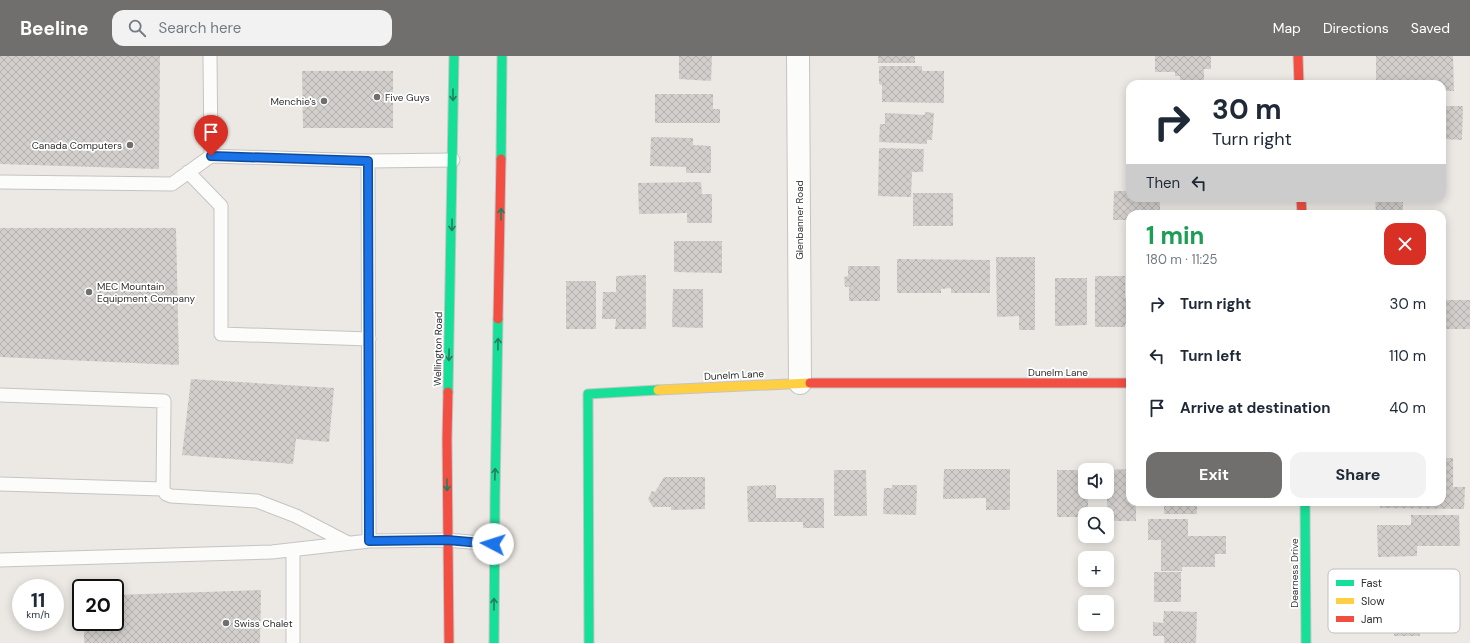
<!DOCTYPE html>
<meta charset="utf-8">
<style>
:root{--surface:#fff;--page:#f2f2f3;--text:#1f2937;--muted:#747a83;--accent:#706f6e}
body{margin:0;font-family:"DM Sans",sans-serif;background:var(--page);color:var(--text);height:100vh;display:flex;flex-direction:column;font-size:15px;white-space:nowrap}
*{box-sizing:border-box;margin:0}
p{font-size:13px;color:var(--muted)}
.icon{flex:none;width:22px;height:22px;fill:none;stroke:currentColor;stroke-width:2;stroke-linecap:round;stroke-linejoin:round}
.map{position:relative;flex:1;overflow:hidden}
.side{position:absolute;left:1126px;top:154px;width:320px;height:296px;display:flex;flex-direction:column;background:var(--surface);border-radius:12px;box-shadow:0 2px 10px #0003}
.side>*{flex:none}
.guide{position:absolute;left:1126px;top:24px;width:320px;height:122px;border-radius:12px;box-shadow:0 2px 10px #0003;background:#fff;color:var(--text);overflow:hidden}
.buttons{position:absolute;left:1078px;top:407px;display:grid;gap:8px}
.buttons a{display:grid;place-items:center;width:36px;height:36px;border-radius:8px;background:var(--surface);box-shadow:0 2px 10px #0003;font-size:20px}
.speed{position:absolute;left:12px;top:523px;display:flex;gap:8px;font-size:20px;font-weight:700;text-align:center}
.speed>*{display:grid;place-content:center;width:52px;height:52px;border-radius:50%;background:var(--surface);box-shadow:0 2px 10px #0003;line-height:1}
.speed small{font-size:10px;font-weight:400}
.speed .limit{border:2px solid #111;border-radius:6px;background:#fff;color:#111}
.pin{position:absolute;display:grid;place-items:center;width:34px;height:34px;color:#fff;margin:-41px -17px;border-radius:50% 50% 50% 0;rotate:-45deg;box-shadow:0 0 4px #0007}
.pin .icon{rotate:45deg}
.me{position:absolute;width:44px;margin:-22px;rotate:275deg;stroke-linejoin:round;filter:drop-shadow(0 0 3px #0008)}
.turn{display:flex;align-items:center;gap:14px;height:84px;padding:0 20px;font-size:18px}
.turn .icon{width:52px;height:52px;stroke-width:2.5}
.turn b{display:block;font-size:28px;line-height:34px}
.then{display:flex;align-items:center;height:38px;padding:0 20px;background:#0003;gap:8px;font-size:15px}
.round{display:grid;place-items:center;flex:none;width:42px;height:42px;border-radius:12px;background:var(--page)}
.head{display:flex;align-items:center;justify-content:space-between;height:68px;padding:0 20px}
h1{font-size:24px;font-weight:700;line-height:30px;color:#1e9e55}
.primary-button{display:flex;gap:8px;margin-top:auto;padding:8px 20px}
.primary-button a{flex:1;height:46px;border-radius:12px;background:var(--accent);color:#fff;font-size:16px;font-weight:700;line-height:46px;text-align:center}
.primary-button a+a{background:var(--page);color:var(--text)}
ul{padding:0;list-style:none}
li{display:flex;align-items:center;gap:12px;height:52px;padding:0 20px}
li div{flex:1}
li b{display:block;font-size:15px}
li em{font-style:normal}
header{display:flex;align-items:center;gap:24px;box-sizing:border-box;height:56px;padding:0 20px;background:var(--accent);color:#fff}
header strong{font-size:19px}
nav{display:flex;gap:22px;margin-inline-start:auto;font-size:14px}
.search{width:280px;height:36px;background:var(--page);display:flex;align-items:center;gap:10px;box-sizing:border-box;padding:0 14px;border-radius:12px;color:var(--muted);font-size:15px}
.map>svg:first-child{display:block}
.building{fill:url(#building-cross-hatch)}
.lines{fill:none;stroke-linecap:round;stroke-linejoin:round}
.lane-casing{stroke:#c5c4c5;stroke-width:15}
.street-casing{stroke:#c5c4c5;stroke-width:24}
.fast-casing{stroke:#c5c4c5;stroke-width:11}
.slow-casing{stroke:#c5c4c5;stroke-width:11}
.jam-casing{stroke:#c5c4c5;stroke-width:11}
.lane{stroke:#fcfcfb;stroke-width:13}
.street{stroke:#fcfcfb;stroke-width:22}
.fast{stroke:#16e098;stroke-width:9}
.slow{stroke:#ffcf43;stroke-width:9}
.jam{stroke:#f24e42;stroke-width:9}
.oneway{stroke:#237e5e}
.route-casing{stroke:#114b97;stroke-width:10}
.route{stroke:#1a73e8;stroke-width:7}
.poi-dot{fill:#706f6e;stroke:#fff;stroke-width:1.5}
.labels{text-anchor:middle;dominant-baseline:central;stroke-width:3.5;stroke-linejoin:round;paint-order:stroke}
.poi-label{font-size:10px;fill:#2e2e2e;stroke:#fff;text-anchor:start}
.street-label{font-size:10px;fill:#2e2e2e;stroke:#fff}
.key{fill:#fff;stroke:#c0c0c0;stroke-width:1}
.key-label{font-size:11px;fill:#2e2e2e}
</style>
<header>
<strong>Beeline</strong>
<div class="search"><svg class="icon" aria-label="search" viewBox="0 0 24 24"><circle cx="10" cy="10" r="6"/><path d="M15 15l6 6"/></svg>Search here</div>
<nav><a>Map</a><a>Directions</a><a>Saved</a></nav>
</header>
<div class="map">
<svg width="1470" height="587" viewBox="0 0 1470 587">
<defs>
<pattern id="building-cross-hatch" width="8" height="8" patternUnits="userSpaceOnUse"><rect width="8" height="8" fill="#d1cecb"/><path d="M0 0l8 8M0 8l8-8" fill="none" stroke="#b4b1af"/></pattern>
</defs>
<rect width="100%" height="100%" fill="#ece8e4"/>
<!-- building -->
<path class="building" d="M 0,0 L 160,0 L 159,113 L 0,108 Z
M 679,0 L 712,0 L 711,25 L 679,23 Z
M 878,0 L 915,0 L 915,7 L 878,7 Z
M 1155,0 L 1211,0 L 1211,13 L 1204,13 L 1204,27 L 1201,27 L 1201,28 L 1180,28 L 1180,20 L 1175,20 L 1175,16 L 1155,16 Z
M 1376,0 L 1453,0 L 1454,35 L 1442,35 L 1442,28 L 1376,28 Z
M 879,10 L 922,10 L 922,15 L 944,15 L 944,47 L 882,46 L 882,29 L 879,28 Z
M 302,15 L 393,15 L 393,72 L 303,72 Z
M 655,38 L 713,38 L 713,53 L 720,53 L 720,67 L 655,67 Z
M 1442,50 L 1463,50 L 1462,84 L 1442,83 Z
M 925,56 L 934,57 L 932,84 L 927,84 L 927,88 L 879,86 L 880,68 L 885,68 L 885,57 L 925,59 Z
M 651,81 L 693,82 L 693,89 L 711,90 L 711,117 L 686,117 L 686,111 L 650,110 Z
M 879,92 L 924,93 L 923,116 L 912,116 L 911,141 L 878,140 Z
M 701,126 L 702,138 L 712,138 L 712,167 L 687,167 L 687,157 L 639,158 L 638,127 Z
M 1114,135 L 1130,135 L 1130,142 L 1134,142 L 1134,145 L 1160,145 L 1160,158 L 1130,158 L 1130,164 L 1113,164 Z
M 913,137 L 953,137 L 953,170 L 913,170 Z
M 1375,142 L 1403,142 L 1403,156 L 1376,157 Z
M 0,172 L 176,172 L 179,309 L 0,301 Z
M 674,185 L 722,185 L 722,217 L 674,216 Z
M 996,201 L 1035,201 L 1035,274 L 1019,274 L 1019,260 L 997,261 Z
M 897,203 L 990,204 L 990,237 L 951,237 L 951,232 L 941,233 L 941,237 L 897,237 Z
M 848,210 L 880,210 L 880,245 L 849,245 L 849,231 L 845,231 L 844,221 L 848,220 Z
M 646,219 L 646,273 L 615,273 L 616,263 L 602,263 L 603,236 L 616,236 L 616,220 Z
M 1095,220 L 1125,220 L 1125,242 L 1130,242 L 1130,268 L 1125,268 L 1125,271 L 1095,271 Z
M 1055,222 L 1087,222 L 1087,269 L 1055,270 Z
M 566,225 L 596,225 L 596,273 L 566,273 Z
M 673,233 L 703,233 L 703,272 L 672,271 Z
M 1442,244 L 1470,244 L 1470,273 L 1442,273 Z
M 191,323 L 334,332 L 329,386 L 296,383 L 293,408 L 182,399 Z
M 1442,402 L 1453,402 L 1453,431 L 1465,431 L 1464,453 L 1380,452 L 1380,446 L 1442,446 Z
M 944,413 L 1010,413 L 1010,454 L 986,454 L 986,442 L 943,443 Z
M 1130,413 L 1130,446 L 1136,446 L 1136,465 L 1107,465 L 1107,414 Z
M 834,414 L 866,414 L 867,460 L 834,460 Z
M 1057,414 L 1085,414 L 1085,436 L 1088,436 L 1088,458 L 1085,458 L 1085,461 L 1057,461 Z
M 664,421 L 705,421 L 705,453 L 671,454 L 671,451 L 653,451 L 648,443 L 652,435 L 655,436 Z
M 776,429 L 776,442 L 824,442 L 824,472 L 803,472 L 803,466 L 748,466 L 747,430 Z
M 892,429 L 917,429 L 916,459 L 883,458 L 884,432 L 892,432 Z
M 1164,446 L 1197,446 L 1197,458 L 1164,458 Z
M 1411,459 L 1459,459 L 1460,490 L 1417,490 L 1417,500 L 1378,501 L 1377,469 L 1411,469 Z
M 1148,463 L 1188,463 L 1188,480 L 1226,480 L 1226,498 L 1215,498 L 1215,511 L 1182,511 L 1182,515 L 1161,515 L 1161,484 L 1148,484 Z
M 1154,516 L 1181,516 L 1181,546 L 1154,546 Z
M 1384,531 L 1449,531 L 1449,554 L 1420,555 L 1420,580 L 1394,580 L 1394,559 L 1372,559 L 1372,549 L 1384,549 Z
M 261,534 L 260,587 L 84,587 L 84,566 L 115,566 L 115,539 Z
M 1164,555 L 1197,556 L 1196,587 L 1164,587 L 1164,580 L 1153,580 L 1153,566 L 1163,567 Z"/>
<g class="lines">
<!-- lane casing -->
<g class="lane-casing">
<path id="lane" d="M 210,0 L 211,100
M 368,105 L 369,485 L 447,484 L 493,488
M 188,116 L 221,150 L 221,278 L 369,283
M 0,126 L 172,128 L 211,100 L 368,105 L 453,104
M 0,339 L 164,345 L 163,433 L 166,438 L 171,440 L 257,445 L 296,460 L 348,487
M 0,428 L 163,433
M 0,504 L 272,496 L 369,485
M 293,587 L 293,494"/>
</g>
<!-- street casing -->
<g class="street-casing">
<path id="street" d="M 798,0 L 800,327"/>
</g>
<!-- fast casing -->
<g class="fast-casing">
<path id="fast" d="M 501,103 L 502,0
M 448,336 L 454,0
M 1305,446 L 1306,587
M 494,587 L 495,440 L 498,263
M 589,587 L 588,338 L 658,334"/>
</g>
<!-- slow casing -->
<g class="slow-casing">
<path id="slow" d="M 658,334 L 810,327"/>
</g>
<!-- jam casing -->
<g class="jam-casing">
<path id="jam" d="M 1298,0 L 1299,28
M 1301,142 L 1302,158
M 498,263 L 501,103
M 810,327 L 1130,327
M 448,336 L 447,383 L 449,587"/>
</g>
<!-- lane -->
<use href="#lane" class="lane"/>
<!-- street -->
<use href="#street" class="street"/>
<!-- fast -->
<use href="#fast" class="fast"/>
<!-- slow -->
<use href="#slow" class="slow"/>
<!-- jam -->
<use href="#jam" class="jam"/>
</g>
<!-- one-way arrows -->
<defs><path id="oneway-shaft" d="M-6 0H5M1.5-3L5.5 0L1.5 3" fill="none" stroke-width="1.6" stroke-linecap="round" stroke-linejoin="round"/></defs>
<g class="oneway">
<use href="#oneway-shaft" transform="translate(453 39) rotate(90)"/>
<use href="#oneway-shaft" transform="translate(501 158) rotate(-89)"/>
<use href="#oneway-shaft" transform="translate(452 169) rotate(91)"/>
<use href="#oneway-shaft" transform="translate(498 288) rotate(-89)"/>
<use href="#oneway-shaft" transform="translate(449 299) rotate(91)"/>
<use href="#oneway-shaft" transform="translate(495 418) rotate(-88)"/>
<use href="#oneway-shaft" transform="translate(447 429) rotate(90)"/>
<use href="#oneway-shaft" transform="translate(494 548) rotate(-90)"/>
</g>
<g class="lines">
<!-- route casing -->
<g class="route-casing">
<path id="route" d="M 211,100 L 368,105 L 369,485 L 447,484 L 493,488"/>
</g>
<!-- route -->
<use href="#route" class="route"/>
</g>
<!-- markers -->
<g class="poi-dot">
<circle cx="377" cy="41" r="4"/>
<circle cx="324" cy="45" r="4"/>
<circle cx="130" cy="89" r="4"/>
<circle cx="89" cy="236" r="4"/>
<circle cx="226" cy="567" r="4"/>
</g>
<g class="labels">
<!-- poi labels -->
<g class="poi-label">
<text x="385" y="41">Five Guys</text>
<text x="316" y="45" text-anchor="end">Menchie's</text>
<text x="122" y="89" text-anchor="end">Canada Computers</text>
<text x="97" y="230">MEC Mountain<tspan x="97" dy="12">Equipment Company</tspan></text>
<text x="234" y="567">Swiss Chalet</text>
</g>
<!-- street labels -->
<g class="street-label">
<text transform="translate(799 164) rotate(-90)">Glenbanner Road</text>
<text transform="translate(438 293) rotate(-89)">Wellington Road</text>
<text x="1058" y="316">Dunelm Lane</text>
<text transform="translate(734 319) rotate(-3)">Dunelm Lane</text>
<text transform="translate(1294 517) rotate(-90)">Dearness Drive</text>
</g>
</g>
<!-- legend -->
<rect x="1328" y="513" width="132" height="64" rx="6" class="key"/>
<rect x="1336" y="524" width="18" height="6" fill="#16e098"/>
<rect x="1336" y="542" width="18" height="6" fill="#ffcf43"/>
<rect x="1336" y="560" width="18" height="6" fill="#f24e42"/>
<g class="key-label">
<text x="1361" y="531">Fast</text>
<text x="1361" y="549">Slow</text>
<text x="1361" y="567">Jam</text>
</g>
</svg>
<div class="buttons">
<a><svg class="icon" aria-label="sound" viewBox="0 0 24 24"><path d="M4 9h4l5-4v14l-5-4H4zM17 9q2 3 0 6"/></svg></a>
<a><svg class="icon" aria-label="search" viewBox="0 0 24 24"><circle cx="10" cy="10" r="6"/><path d="M15 15l6 6"/></svg></a>
<a>+</a>
<a>−</a>
</div>
<div class="speed"><div>11<small>km/h</small></div><div class="limit">20</div></div>
<div class="pin" style="left:211px;top:100px;background:#d93025"><svg class="icon" aria-label="arrive" viewBox="0 0 24 24"><path d="M6 21V4h12l-3 4 3 4H6"/></svg></div>
<svg class="me" style="left:493px;top:488px" viewBox="-20 -20 40 40"><circle r="19" fill="#fff"/><path d="M0-13L10 11 0 6-10 11z" fill="#1a73e8"/></svg>
<div class="guide">
<div class="turn"><svg class="icon" aria-label="right" viewBox="0 0 24 24"><path d="M7 20v-9h11M14 6l5 5-5 5"/></svg><div><b>30 m</b>Turn right</div></div>
<div class="then">Then<svg class="icon" aria-label="left" viewBox="0 0 24 24"><path d="M17 20v-9H6M10 6l-5 5 5 5"/></svg></div>
</div>
<section class="side">
<div class="head"><div><h1>1 min</h1><p>180 m · 11:25</p></div><a class="round" style="background:#d93025;color:#fff"><svg class="icon" aria-label="close" viewBox="0 0 24 24"><path d="M6 6l12 12M18 6L6 18"/></svg></a></div>
<ul>
<li><svg class="icon" aria-label="right" viewBox="0 0 24 24"><path d="M7 20v-9h11M14 6l5 5-5 5"/></svg><div><b>Turn right</b></div><em>30 m</em></li>
<li><svg class="icon" aria-label="left" viewBox="0 0 24 24"><path d="M17 20v-9H6M10 6l-5 5 5 5"/></svg><div><b>Turn left</b></div><em>110 m</em></li>
<li><svg class="icon" aria-label="arrive" viewBox="0 0 24 24"><path d="M6 21V4h12l-3 4 3 4H6"/></svg><div><b>Arrive at destination</b></div><em>40 m</em></li>
</ul>
<div class="primary-button"><a>Exit</a><a>Share</a></div>
</section>
</div>
